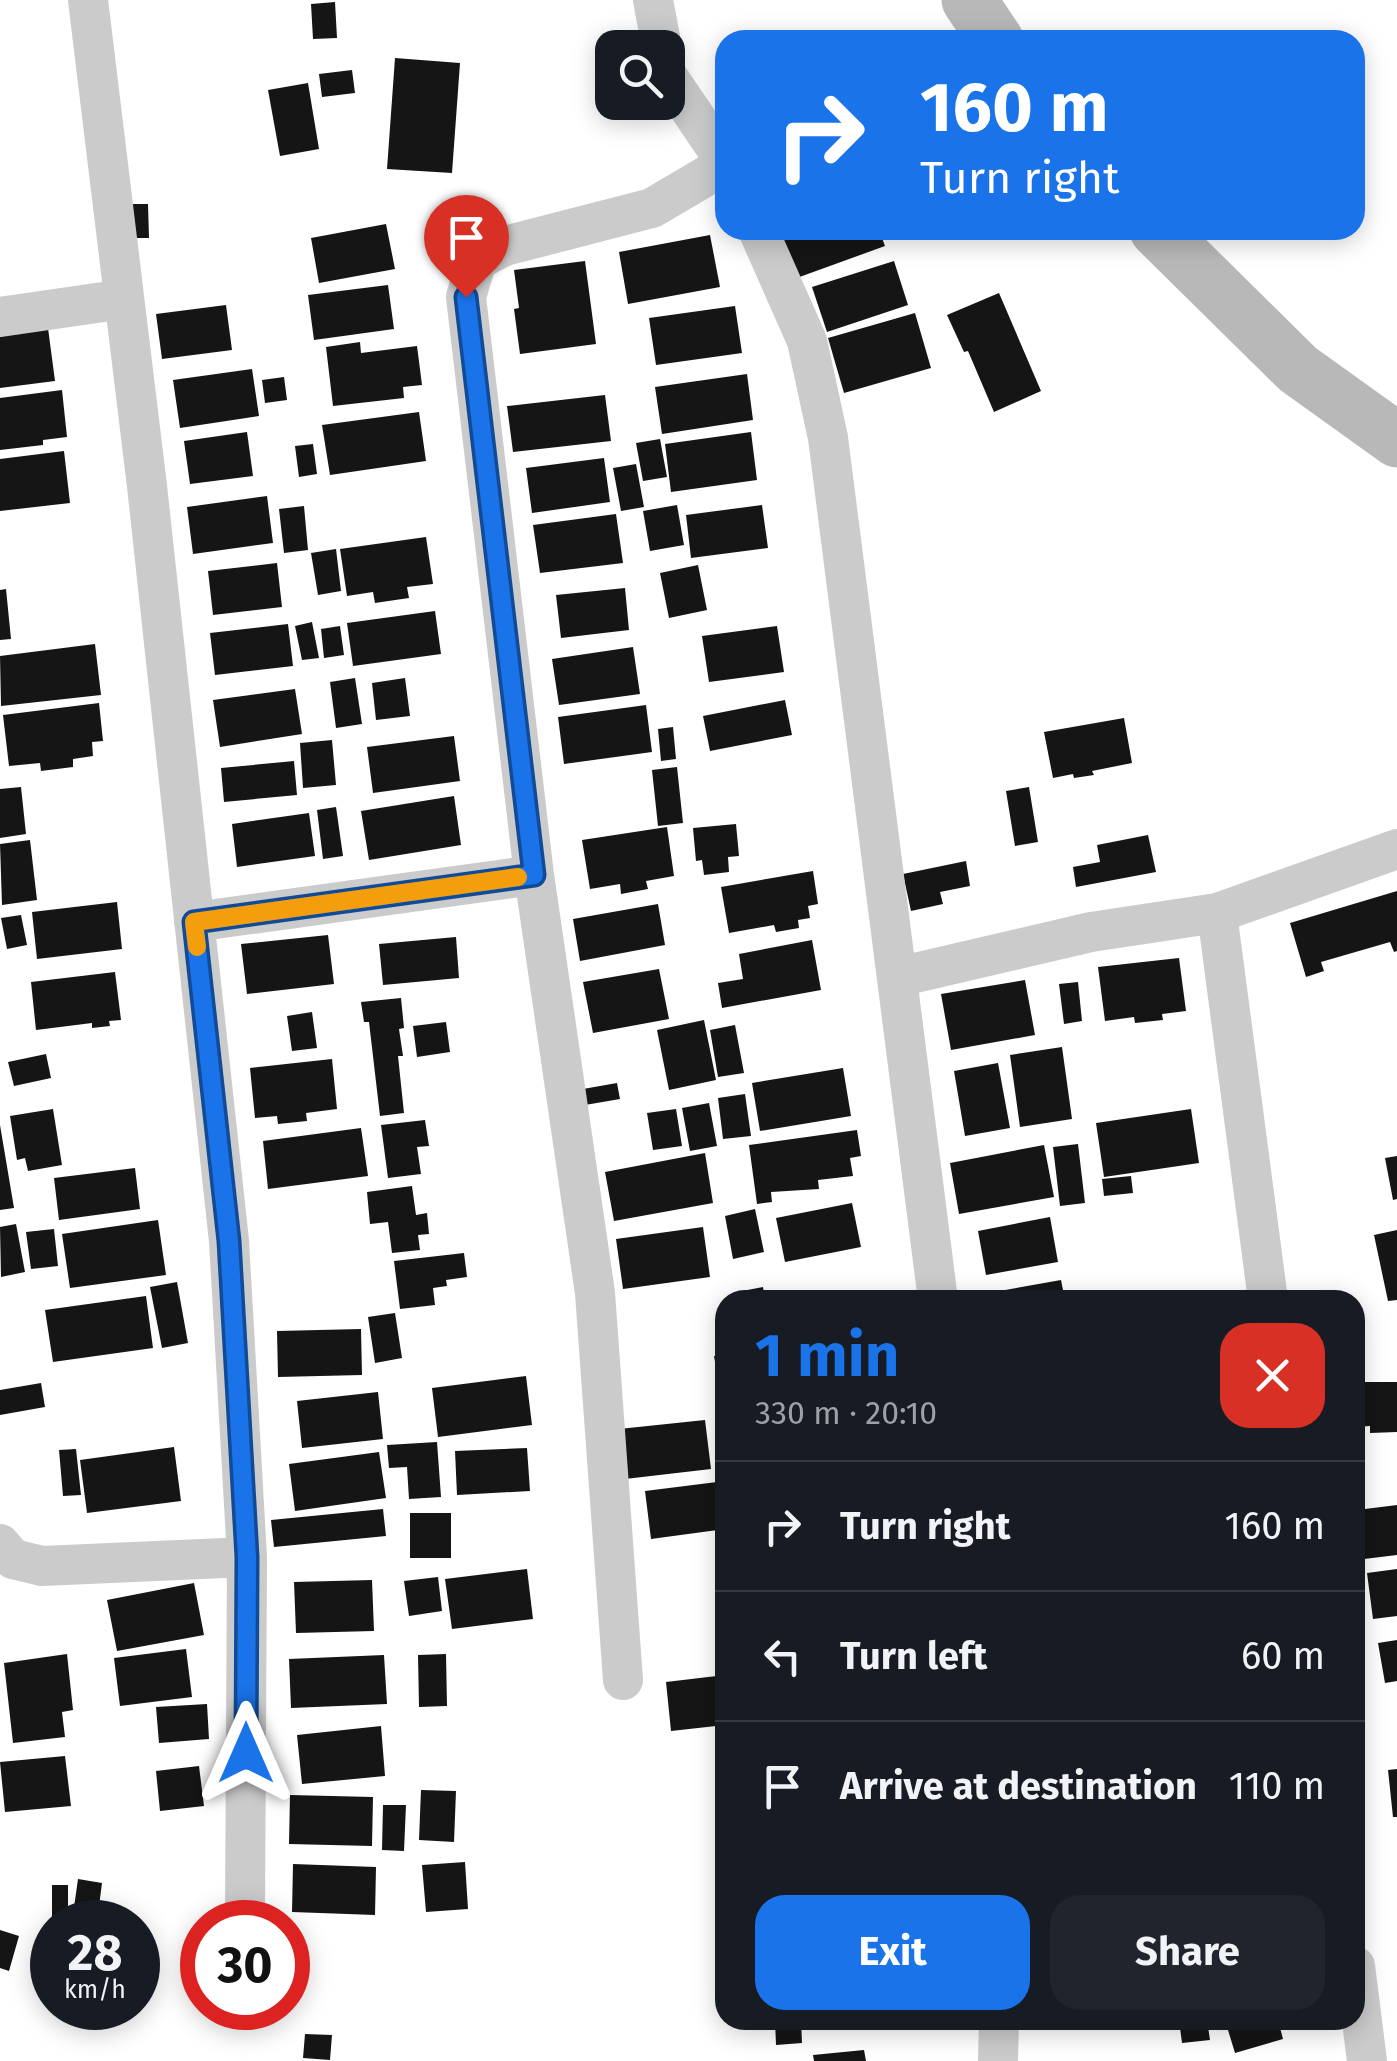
<!DOCTYPE html>
<meta charset="utf-8">
<style>
:root{--surface:#171b24;--page:#20242c;--text:#f1f3f6;--muted:#9ea1a6;--line:#363941;--accent:#1a73e8}
body{margin:0;font-family:"Fira Sans",sans-serif;background:var(--page);color:var(--text);height:100vh;display:flex;flex-direction:column;font-size:38px;white-space:nowrap}
*{box-sizing:border-box;margin:0}
p{font-size:32px;color:var(--muted)}
.icon{flex:none;width:55px;height:55px;fill:none;stroke:currentColor;stroke-width:2;stroke-linecap:round;stroke-linejoin:round}
.map{position:relative;flex:1;overflow:hidden}
.sheet{position:absolute;left:715px;top:1290px;width:650px;height:740px;display:flex;flex-direction:column;background:var(--surface);border-radius:30px;box-shadow:0 5px 25px #0003}
.sheet>*{flex:none}
.top-card{position:absolute;left:715px;top:30px;width:650px;height:210px;border-radius:30px;box-shadow:0 5px 25px #0003;background:#1a73e8;color:#fff;overflow:hidden}
.fabs{position:absolute;left:595px;top:30px;display:grid;gap:20px}
.fabs a{display:grid;place-items:center;width:90px;height:90px;border-radius:20px;background:var(--surface);box-shadow:0 5px 25px #0003;font-size:50px}
.speed{position:absolute;left:30px;top:1900px;display:flex;gap:20px;font-size:50px;font-weight:700;text-align:center}
.speed>*{display:grid;place-content:center;width:130px;height:130px;border-radius:50%;background:var(--surface);box-shadow:0 5px 25px #0003;line-height:1}
.speed small{font-size:25px;font-weight:400}
.speed .limit{border:15px solid #d22;background:#fff;color:#111}
.pin{position:absolute;display:grid;place-items:center;width:85px;height:85px;color:#fff;margin:-102px -42px;border-radius:50% 50% 50% 0;rotate:-45deg;box-shadow:0 0 10px #0007}
.pin .icon{rotate:45deg}
.me{position:absolute;width:110px;margin:-55px;rotate:0deg;stroke-linejoin:round;filter:drop-shadow(0 0 8px #0008)}
.turn{display:flex;align-items:center;gap:35px;height:210px;padding:0 40px;font-size:45px}
.turn .icon{width:130px;height:130px;stroke-width:2.5}
.turn b{display:block;font-size:70px;line-height:85px}
.round{display:grid;place-items:center;flex:none;width:105px;height:105px;border-radius:30px;background:var(--page)}
.head{display:flex;align-items:center;justify-content:space-between;height:170px;padding:0 40px}
h1{font-size:60px;font-weight:700;line-height:75px;color:var(--accent)}
.cta{display:flex;gap:20px;margin-top:auto;padding:20px 40px}
.cta a{flex:1;height:115px;border-radius:30px;background:var(--accent);color:#fff;font-size:40px;font-weight:700;line-height:115px;text-align:center}
.cta a+a{background:var(--page);color:var(--text)}
ul{padding:0;list-style:none}
li{display:flex;align-items:center;gap:30px;height:130px;padding:0 40px;border-top:2px solid var(--line)}
li div{flex:1}
li b{display:block;font-size:38px}
li em{font-style:normal}
.map>svg:first-child{display:block}
.building{fill:#151515}
.lines{fill:none;stroke-linecap:round;stroke-linejoin:round}
.minor{stroke:#cbcbcb;stroke-width:40}
.secondary{stroke:#b8b8b8;stroke-width:55}
.route-casing{stroke:#114b97;stroke-width:25}
.route{stroke:#1a73e8;stroke-width:18}
.slow{stroke:#f59e0b;stroke-width:18}
</style>
<div class="map">
<svg width="1397" height="2061" viewBox="0 0 1397 2061">
<rect width="100%" height="100%" fill="#fff"/>
<!-- building -->
<path class="building" d="M 335,2 L 337,38 L 313,39 L 311,4 Z
M 395,58 L 460,63 L 452,173 L 387,169 Z
M 352,70 L 355,93 L 322,97 L 319,74 Z
M 308,83 L 319,149 L 280,156 L 268,90 Z
M 129,204 L 148,204 L 149,238 L 129,238 Z
M 386,224 L 395,269 L 319,283 L 311,238 Z
M 776,230 L 879,230 L 885,246 L 794,279 Z
M 710,235 L 720,287 L 628,304 L 619,252 Z
M 585,261 L 596,344 L 520,354 L 514,309 L 519,308 L 514,270 Z
M 894,261 L 908,305 L 827,332 L 812,287 Z
M 388,285 L 394,329 L 314,340 L 308,295 Z
M 999,293 L 1041,391 L 994,412 L 968,351 L 964,352 L 947,315 Z
M 226,305 L 232,350 L 162,359 L 156,314 Z
M 735,306 L 742,353 L 656,365 L 649,318 Z
M 915,313 L 931,368 L 844,393 L 828,338 Z
M 48,328 L 55,381 L 0,388 L 0,334 Z
M 360,342 L 361,353 L 417,346 L 422,385 L 403,387 L 404,398 L 333,406 L 326,347 Z
M 252,369 L 259,416 L 180,428 L 173,380 Z
M 747,374 L 753,420 L 662,434 L 655,387 Z
M 284,377 L 287,400 L 265,403 L 262,380 Z
M 62,390 L 67,437 L 43,440 L 43,445 L 0,450 L 0,398 Z
M 605,395 L 611,441 L 513,452 L 507,406 Z
M 419,412 L 426,461 L 330,475 L 322,425 Z
M 247,432 L 253,476 L 190,484 L 184,441 Z
M 751,432 L 757,480 L 671,492 L 665,444 Z
M 660,439 L 667,477 L 643,481 L 636,443 Z
M 313,444 L 317,474 L 299,477 L 295,446 Z
M 64,451 L 70,503 L 0,511 L 0,459 Z
M 604,458 L 610,502 L 532,513 L 526,468 Z
M 636,464 L 644,507 L 621,511 L 613,468 Z
M 267,496 L 273,543 L 193,554 L 187,507 Z
M 677,505 L 684,545 L 650,551 L 643,511 Z
M 762,505 L 768,548 L 691,558 L 686,515 Z
M 304,506 L 308,550 L 284,553 L 279,509 Z
M 616,514 L 623,563 L 540,573 L 533,525 Z
M 426,537 L 433,584 L 407,587 L 409,598 L 375,603 L 373,592 L 347,596 L 340,549 Z
M 336,549 L 341,591 L 318,595 L 311,553 Z
M 277,563 L 282,607 L 213,615 L 208,571 Z
M 698,565 L 707,610 L 669,618 L 660,573 Z
M 625,588 L 629,630 L 561,638 L 556,595 Z
M 6,589 L 11,639 L 0,640 L 0,590 Z
M 435,611 L 441,654 L 353,666 L 347,623 Z
M 312,622 L 319,658 L 302,660 L 295,626 Z
M 288,624 L 293,666 L 215,675 L 210,633 Z
M 340,626 L 344,655 L 324,658 L 321,629 Z
M 777,626 L 784,672 L 709,682 L 702,636 Z
M 95,644 L 101,695 L 1,706 L 0,656 Z
M 633,647 L 640,694 L 559,705 L 552,659 Z
M 355,678 L 362,724 L 336,728 L 330,682 Z
M 405,678 L 410,716 L 376,720 L 372,683 Z
M 295,689 L 302,734 L 220,747 L 213,700 Z
M 785,700 L 792,735 L 710,751 L 703,716 Z
M 99,703 L 103,741 L 92,742 L 93,756 L 73,759 L 73,767 L 41,771 L 40,763 L 9,766 L 3,715 Z
M 646,705 L 652,752 L 564,764 L 558,717 Z
M 1124,718 L 1132,763 L 1092,771 L 1094,775 L 1074,778 L 1073,774 L 1053,778 L 1044,732 Z
M 673,727 L 676,759 L 661,761 L 658,729 Z
M 454,736 L 460,781 L 373,793 L 367,747 Z
M 332,740 L 336,785 L 303,788 L 300,743 Z
M 294,761 L 297,795 L 224,802 L 221,768 Z
M 677,767 L 683,823 L 658,826 L 652,770 Z
M 21,787 L 26,834 L 0,838 L 0,789 Z
M 1029,787 L 1038,842 L 1015,846 L 1006,791 Z
M 454,796 L 461,845 L 369,860 L 361,811 Z
M 336,807 L 343,856 L 323,859 L 317,810 Z
M 309,813 L 315,856 L 237,867 L 232,824 Z
M 736,824 L 739,856 L 728,857 L 729,872 L 704,875 L 702,860 L 696,861 L 693,828 Z
M 667,827 L 674,876 L 646,881 L 648,889 L 621,894 L 620,884 L 590,889 L 582,840 Z
M 1148,835 L 1156,872 L 1076,887 L 1073,867 L 1100,862 L 1097,845 Z
M 30,840 L 37,900 L 2,905 L 0,844 Z
M 966,861 L 970,886 L 940,892 L 943,904 L 911,911 L 903,874 Z
M 813,871 L 818,904 L 808,906 L 810,918 L 798,920 L 799,928 L 776,932 L 774,925 L 729,933 L 721,887 Z
M 1397,891 L 1397,951 L 1394,952 L 1390,942 L 1321,962 L 1324,971 L 1306,977 L 1290,923 Z
M 117,902 L 122,949 L 37,959 L 32,912 Z
M 658,904 L 665,945 L 580,961 L 573,919 Z
M 21,915 L 27,945 L 7,949 L 1,918 Z
M 328,935 L 334,984 L 247,994 L 241,944 Z
M 456,937 L 459,978 L 383,985 L 379,944 Z
M 812,940 L 821,990 L 722,1008 L 718,983 L 743,979 L 739,954 Z
M 1179,958 L 1186,1011 L 1162,1014 L 1163,1020 L 1135,1023 L 1134,1017 L 1105,1021 L 1098,967 Z
M 659,969 L 669,1019 L 593,1033 L 583,982 Z
M 115,972 L 121,1020 L 109,1021 L 110,1026 L 92,1028 L 92,1023 L 36,1030 L 31,982 Z
M 1025,980 L 1035,1035 L 951,1050 L 941,994 Z
M 1078,982 L 1082,1021 L 1064,1024 L 1059,984 Z
M 401,998 L 404,1028 L 399,1029 L 403,1056 L 398,1056 L 404,1113 L 380,1116 L 369,1022 L 364,1022 L 361,1002 Z
M 312,1012 L 317,1048 L 292,1051 L 287,1016 Z
M 704,1020 L 716,1080 L 669,1090 L 657,1030 Z
M 446,1022 L 450,1052 L 417,1057 L 413,1026 Z
M 735,1025 L 744,1073 L 718,1077 L 710,1030 Z
M 1062,1047 L 1072,1119 L 1020,1127 L 1010,1055 Z
M 46,1054 L 51,1078 L 14,1086 L 8,1062 Z
M 332,1059 L 337,1109 L 306,1113 L 307,1121 L 278,1124 L 277,1116 L 255,1118 L 250,1068 Z
M 998,1063 L 1010,1128 L 965,1136 L 954,1071 Z
M 843,1068 L 851,1116 L 760,1131 L 752,1083 Z
M 617,1083 L 620,1099 L 585,1105 L 583,1089 Z
M 745,1094 L 751,1136 L 723,1139 L 718,1098 Z
M 709,1103 L 717,1146 L 690,1151 L 682,1108 Z
M 53,1109 L 62,1165 L 28,1171 L 25,1158 L 17,1160 L 10,1116 Z
M 676,1109 L 682,1146 L 653,1150 L 647,1113 Z
M 1191,1109 L 1199,1163 L 1104,1177 L 1096,1123 Z
M 425,1120 L 429,1146 L 417,1147 L 421,1174 L 388,1178 L 381,1125 Z
M 0,1125 L 14,1208 L 0,1210 Z
M 361,1128 L 368,1176 L 268,1189 L 263,1141 Z
M 857,1130 L 861,1156 L 850,1158 L 853,1176 L 818,1180 L 819,1189 L 771,1192 L 772,1202 L 757,1204 L 749,1145 Z
M 1078,1144 L 1085,1203 L 1060,1206 L 1053,1147 Z
M 1044,1145 L 1054,1197 L 959,1214 L 950,1163 Z
M 705,1153 L 713,1203 L 614,1221 L 605,1172 Z
M 1397,1156 L 1397,1199 L 1393,1200 L 1385,1158 Z
M 135,1168 L 140,1209 L 59,1220 L 54,1178 Z
M 1131,1176 L 1133,1193 L 1104,1196 L 1102,1179 Z
M 412,1186 L 416,1215 L 427,1213 L 429,1234 L 418,1235 L 420,1250 L 392,1253 L 388,1222 L 370,1224 L 367,1192 Z
M 852,1203 L 861,1247 L 785,1262 L 776,1218 Z
M 755,1209 L 764,1252 L 733,1259 L 725,1216 Z
M 1050,1217 L 1058,1262 L 986,1275 L 978,1231 Z
M 158,1220 L 166,1275 L 70,1288 L 62,1234 Z
M 16,1224 L 25,1272 L 1,1277 L 0,1227 Z
M 703,1227 L 710,1277 L 623,1289 L 616,1239 Z
M 54,1229 L 58,1266 L 31,1269 L 26,1232 Z
M 1397,1230 L 1397,1300 L 1388,1301 L 1374,1235 Z
M 464,1253 L 467,1277 L 446,1280 L 447,1286 L 433,1288 L 435,1305 L 400,1309 L 394,1261 Z
M 1061,1280 L 1065,1300 L 978,1300 L 977,1295 Z
M 177,1282 L 188,1343 L 162,1348 L 150,1287 Z
M 763,1287 L 765,1300 L 739,1300 L 737,1292 Z
M 146,1296 L 153,1348 L 53,1362 L 45,1310 Z
M 395,1313 L 402,1358 L 375,1363 L 368,1317 Z
M 361,1329 L 362,1375 L 278,1377 L 277,1331 Z
M 725,1354 L 725,1394 L 721,1395 L 714,1356 Z
M 526,1376 L 532,1425 L 438,1437 L 432,1388 Z
M 1355,1382 L 1397,1382 L 1397,1432 L 1370,1433 L 1370,1426 L 1355,1427 Z
M 41,1383 L 45,1407 L 0,1415 L 0,1390 Z
M 378,1392 L 383,1439 L 302,1448 L 297,1401 Z
M 705,1420 L 711,1469 L 625,1479 L 619,1429 Z
M 437,1442 L 441,1497 L 409,1499 L 407,1467 L 389,1468 L 387,1445 Z
M 174,1447 L 181,1501 L 87,1513 L 80,1460 Z
M 527,1448 L 530,1491 L 457,1495 L 455,1451 Z
M 76,1449 L 81,1495 L 63,1496 L 59,1450 Z
M 379,1452 L 386,1498 L 295,1511 L 289,1464 Z
M 725,1481 L 725,1529 L 651,1539 L 645,1491 Z
M 1397,1505 L 1397,1555 L 1364,1559 L 1357,1510 Z
M 383,1509 L 386,1536 L 274,1547 L 271,1520 Z
M 410,1513 L 451,1513 L 451,1558 L 410,1558 Z
M 527,1569 L 533,1619 L 452,1629 L 445,1579 Z
M 1397,1569 L 1397,1616 L 1373,1619 L 1367,1573 Z
M 438,1577 L 442,1611 L 409,1616 L 404,1581 Z
M 372,1580 L 374,1631 L 296,1633 L 294,1582 Z
M 194,1583 L 204,1635 L 117,1651 L 107,1600 Z
M 1397,1640 L 1397,1681 L 1385,1683 L 1378,1643 Z
M 186,1649 L 192,1697 L 120,1706 L 114,1658 Z
M 67,1654 L 73,1710 L 62,1712 L 65,1737 L 13,1743 L 4,1663 Z
M 446,1654 L 447,1706 L 419,1707 L 418,1655 Z
M 384,1655 L 387,1704 L 291,1708 L 289,1659 Z
M 725,1675 L 725,1725 L 671,1731 L 666,1682 Z
M 207,1704 L 209,1739 L 159,1743 L 156,1707 Z
M 381,1726 L 385,1776 L 302,1784 L 297,1735 Z
M 65,1756 L 71,1806 L 5,1812 L 0,1762 Z
M 199,1766 L 204,1806 L 160,1811 L 156,1771 Z
M 1397,1769 L 1397,1817 L 1393,1817 L 1388,1770 Z
M 421,1790 L 456,1791 L 454,1842 L 419,1840 Z
M 290,1795 L 373,1797 L 372,1846 L 289,1844 Z
M 383,1805 L 406,1805 L 404,1851 L 382,1850 Z
M 465,1862 L 468,1909 L 426,1912 L 422,1865 Z
M 293,1864 L 376,1867 L 375,1915 L 292,1912 Z
M 78,1879 L 102,1883 L 97,1922 L 72,1922 Z
M 52,1885 L 68,1885 L 68,1922 L 52,1922 Z
M 0,1930 L 19,1936 L 9,1971 L 0,1968 Z
M 775,2020 L 801,2020 L 802,2043 L 776,2045 Z
M 1179,2020 L 1207,2020 L 1210,2040 L 1182,2043 Z
M 1264,2020 L 1278,2020 L 1283,2039 L 1235,2053 L 1228,2030 Z
M 305,2034 L 332,2035 L 330,2060 L 303,2058 Z
M 864,2050 L 866,2061 L 814,2061 L 813,2055 Z"/>
<g class="lines">
<!-- minor -->
<path class="minor" d="M 88,0 L 147,486 L 229,1241 L 247,1557 L 245,1910
M 653,0 L 662,48
M 668,77 L 725,161
M 758,230 L 807,341 L 828,438 L 938,1300
M 0,317 L 124,299
M 1217,913 L 1268,1300
M 194,922 L 534,875
M 898,977 L 1091,932 L 1217,913 L 1397,849
M 0,1544 L 13,1559 L 42,1566 L 247,1557
M 623,1680 L 595,1293 L 534,875 L 466,297 L 477,260 L 505,246 L 652,208 L 725,165
M 1355,1966 L 1367,2061
M 998,2061 L 999,2020"/>
<!-- secondary -->
<path class="secondary" d="M 969,0 L 996,40
M 1157,230 L 1298,369 L 1397,440"/>
</g>
<g class="lines">
<!-- route casing -->
<g class="route-casing">
<path id="route" d="M 246,1753 L 247,1557 L 229,1241 L 194,922 L 534,875 L 466,297"/>
</g>
<!-- route -->
<use href="#route" class="route"/>
<!-- slow -->
<path class="slow" d="M 197,947 L 194,922 L 518,877"/>
</g>
</svg>
<div class="fabs">
<a><svg class="icon" aria-label="search" viewBox="0 0 24 24"><circle cx="10" cy="10" r="6"/><path d="M15 15l6 6"/></svg></a>
</div>
<div class="speed"><div>28<small>km/h</small></div><div class="limit">30</div></div>
<div class="pin" style="left:466px;top:297px;background:#d93025"><svg class="icon" aria-label="arrive" viewBox="0 0 24 24"><path d="M6 21V4h12l-3 4 3 4H6"/></svg></div>
<svg class="me" style="left:246px;top:1753px" viewBox="-20 -20 40 40"><path d="M0-17L14 15 0 8-14 15z" fill="#1a73e8" stroke="#fff" stroke-width="4"/></svg>
<div class="top-card">
<div class="turn"><svg class="icon" aria-label="right" viewBox="0 0 24 24"><path d="M7 20v-9h11M14 6l5 5-5 5"/></svg><div><b>160 m</b>Turn right</div></div>
</div>
<section class="sheet">
<div class="head"><div><h1>1 min</h1><p>330 m · 20:10</p></div><a class="round" style="background:#d93025;color:#fff"><svg class="icon" aria-label="close" viewBox="0 0 24 24"><path d="M6 6l12 12M18 6L6 18"/></svg></a></div>
<ul>
<li><svg class="icon" aria-label="right" viewBox="0 0 24 24"><path d="M7 20v-9h11M14 6l5 5-5 5"/></svg><div><b>Turn right</b></div><em>160 m</em></li>
<li><svg class="icon" aria-label="left" viewBox="0 0 24 24"><path d="M17 20v-9H6M10 6l-5 5 5 5"/></svg><div><b>Turn left</b></div><em>60 m</em></li>
<li><svg class="icon" aria-label="arrive" viewBox="0 0 24 24"><path d="M6 21V4h12l-3 4 3 4H6"/></svg><div><b>Arrive at destination</b></div><em>110 m</em></li>
</ul>
<div class="cta"><a>Exit</a><a>Share</a></div>
</section>
</div>
